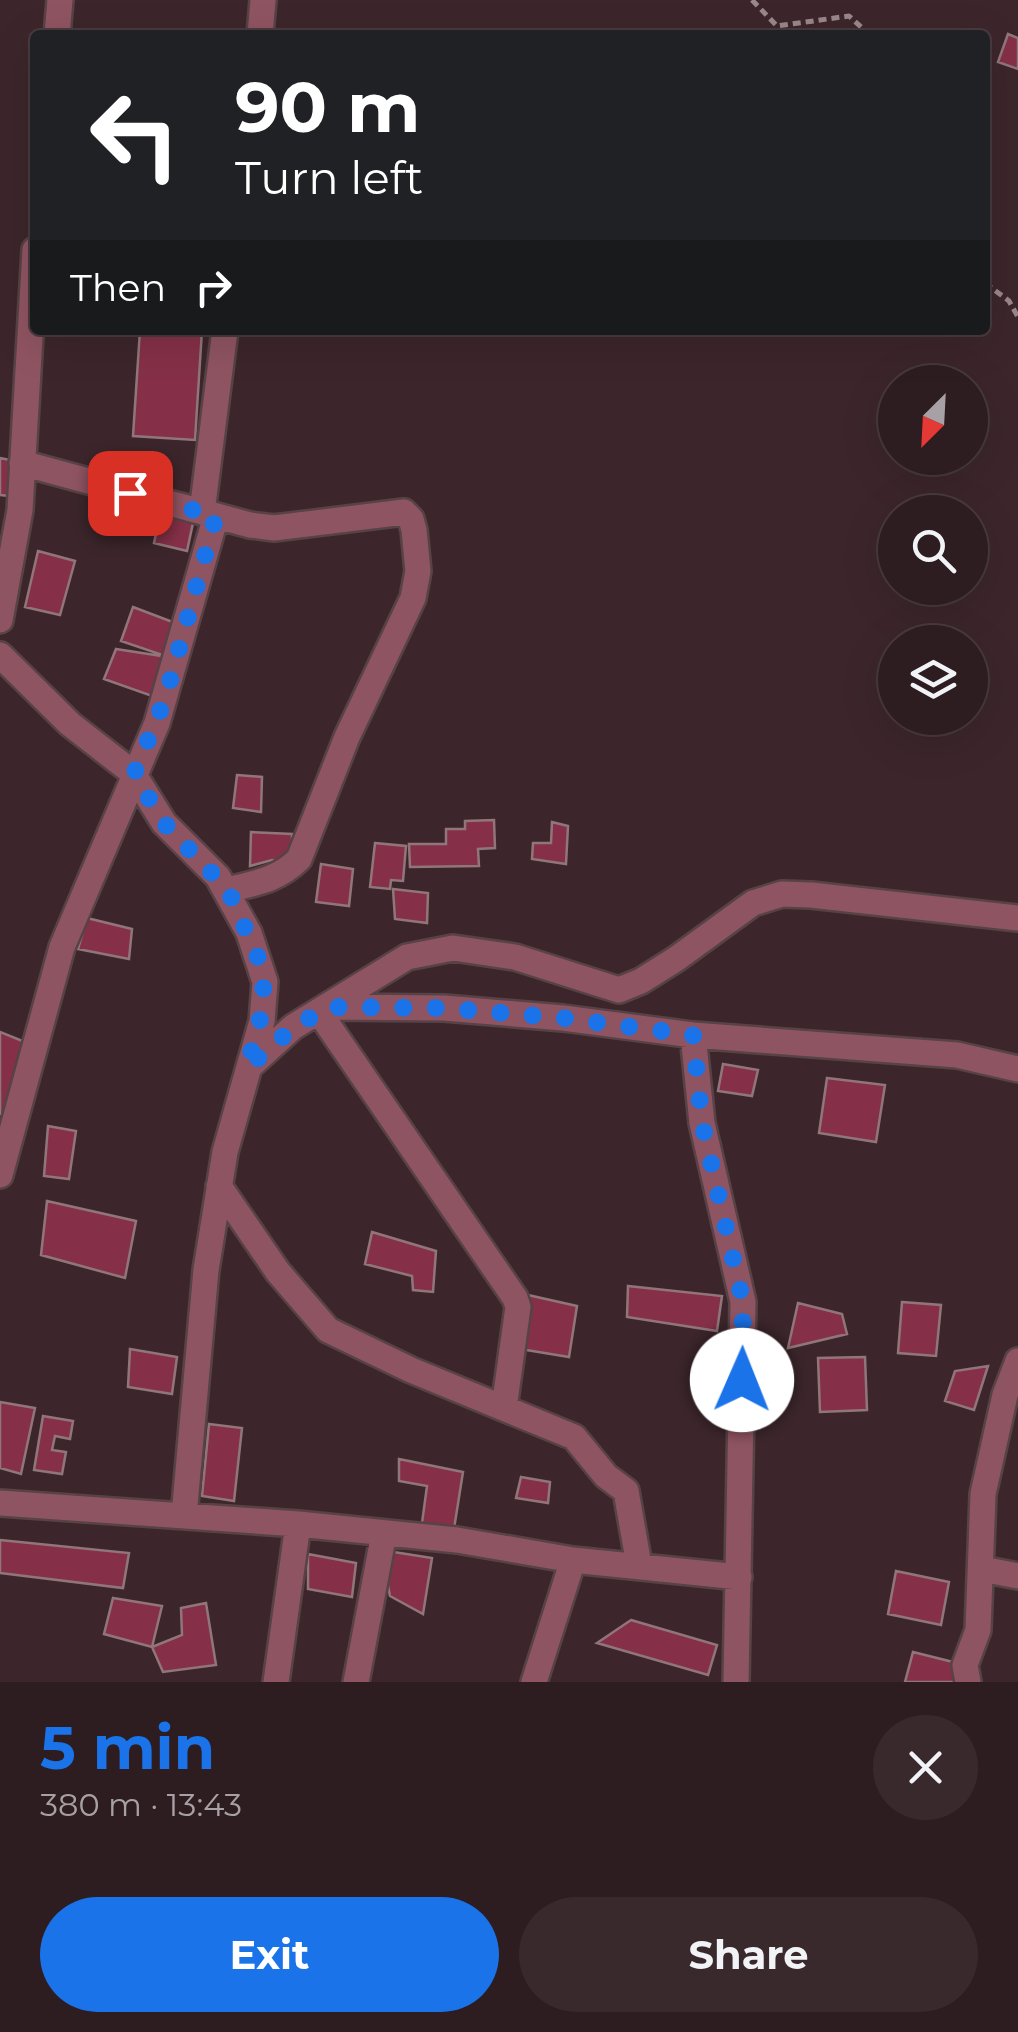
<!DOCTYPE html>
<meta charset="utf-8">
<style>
:root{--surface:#2d1c20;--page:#39292d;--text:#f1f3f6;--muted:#a7a1a5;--line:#483a3e;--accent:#1a73e8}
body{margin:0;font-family:Montserrat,sans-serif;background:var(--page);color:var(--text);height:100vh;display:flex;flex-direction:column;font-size:38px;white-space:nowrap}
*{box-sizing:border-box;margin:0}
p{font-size:32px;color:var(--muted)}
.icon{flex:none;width:55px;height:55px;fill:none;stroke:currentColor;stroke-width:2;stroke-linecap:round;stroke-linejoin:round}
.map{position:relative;height:1682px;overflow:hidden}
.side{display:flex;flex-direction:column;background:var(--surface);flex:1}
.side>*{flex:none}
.hud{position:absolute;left:30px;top:30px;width:960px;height:305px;border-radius:10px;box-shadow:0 10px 40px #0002,0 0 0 2px var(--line);background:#202124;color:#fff;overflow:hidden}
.needle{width:65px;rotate:204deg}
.buttons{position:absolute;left:878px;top:365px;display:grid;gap:20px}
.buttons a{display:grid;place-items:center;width:110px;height:110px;border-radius:50%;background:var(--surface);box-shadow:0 10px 40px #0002,0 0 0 2px var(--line);font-size:50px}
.pin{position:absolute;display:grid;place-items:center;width:85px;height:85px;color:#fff;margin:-42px;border-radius:20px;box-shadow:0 5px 15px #0006}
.me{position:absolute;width:110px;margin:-55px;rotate:1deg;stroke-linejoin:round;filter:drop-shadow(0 0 8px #0008)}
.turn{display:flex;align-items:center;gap:35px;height:210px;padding:0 40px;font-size:45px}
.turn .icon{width:130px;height:130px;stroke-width:2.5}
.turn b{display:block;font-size:70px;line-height:85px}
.then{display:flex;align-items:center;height:95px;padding:0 40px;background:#0003;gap:20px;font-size:38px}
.round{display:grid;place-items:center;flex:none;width:105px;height:105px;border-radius:52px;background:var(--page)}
.summary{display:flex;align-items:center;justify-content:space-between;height:170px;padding:0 40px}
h1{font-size:60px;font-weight:700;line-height:75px;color:var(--accent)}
.cta{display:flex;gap:20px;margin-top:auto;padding:20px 40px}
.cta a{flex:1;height:115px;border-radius:60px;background:var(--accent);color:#fff;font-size:40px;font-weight:700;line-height:115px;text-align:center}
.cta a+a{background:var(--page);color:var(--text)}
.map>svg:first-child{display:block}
.building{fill:#853048;stroke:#90767b;stroke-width:2.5}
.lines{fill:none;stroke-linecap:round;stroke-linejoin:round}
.minor-casing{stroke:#574246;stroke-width:30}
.path{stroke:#9a878b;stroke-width:5;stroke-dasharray:8 5;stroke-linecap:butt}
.minor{stroke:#8f5461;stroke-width:25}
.route{stroke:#1a73e8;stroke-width:18;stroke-dasharray:0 32.4}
</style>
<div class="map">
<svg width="1018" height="1682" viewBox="0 0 1018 1682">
<rect width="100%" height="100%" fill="#3c262b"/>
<!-- building -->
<path class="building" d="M 1008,34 L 1018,38 L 1018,69 L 998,62 Z
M 140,330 L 202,330 L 195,440 L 133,436 Z
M 0,458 L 10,460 L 10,496 L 0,495 Z
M 160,515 L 193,523 L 187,551 L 154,543 Z
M 38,551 L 75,561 L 60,615 L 25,607 Z
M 133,607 L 178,624 L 168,657 L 121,641 Z
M 116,649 L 168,657 L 152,696 L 104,679 Z
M 237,775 L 262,777 L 261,812 L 233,808 Z
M 494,820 L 495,848 L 478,849 L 479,866 L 410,867 L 409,844 L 446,844 L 446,829 L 465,829 L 465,821 Z
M 552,822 L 568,826 L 566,864 L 532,859 L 533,843 L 551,843 Z
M 251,832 L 292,834 L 292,866 L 272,860 L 250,866 Z
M 375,843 L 406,846 L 403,881 L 391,880 L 390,889 L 370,887 Z
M 321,864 L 353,869 L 349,906 L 316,902 Z
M 393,889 L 428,893 L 427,923 L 395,919 Z
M 87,918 L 132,929 L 129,959 L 78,949 Z
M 0,1032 L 25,1042 L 6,1116 L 0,1114 Z
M 723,1064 L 758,1070 L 752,1096 L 718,1091 Z
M 827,1078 L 885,1085 L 876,1142 L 819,1133 Z
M 48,1126 L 76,1131 L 69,1179 L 44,1176 Z
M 47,1201 L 136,1221 L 125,1278 L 41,1255 Z
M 372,1232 L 436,1251 L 433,1292 L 413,1290 L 412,1276 L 365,1264 Z
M 628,1286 L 722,1296 L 717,1331 L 627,1317 Z
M 528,1295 L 577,1306 L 569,1357 L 520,1349 Z
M 902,1302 L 941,1305 L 936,1356 L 898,1353 Z
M 798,1303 L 842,1314 L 847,1334 L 788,1348 Z
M 130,1349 L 177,1357 L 172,1394 L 128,1387 Z
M 865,1357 L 867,1410 L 820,1412 L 818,1358 Z
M 988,1366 L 974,1410 L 945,1401 L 955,1371 Z
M 0,1402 L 35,1408 L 21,1474 L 0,1468 Z
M 43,1416 L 73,1421 L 70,1439 L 55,1436 L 52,1450 L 66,1452 L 62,1474 L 34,1470 Z
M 209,1424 L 242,1428 L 234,1501 L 202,1496 Z
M 399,1459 L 463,1472 L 454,1529 L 422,1523 L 427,1486 L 399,1481 Z
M 521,1477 L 550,1482 L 548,1503 L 516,1498 Z
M 0,1540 L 129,1553 L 123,1588 L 0,1573 Z
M 381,1550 L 432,1558 L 423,1614 L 390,1596 Z
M 308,1554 L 356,1563 L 352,1597 L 308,1589 Z
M 896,1571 L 949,1582 L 941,1625 L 888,1614 Z
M 113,1598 L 162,1606 L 152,1647 L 104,1634 Z
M 206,1603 L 216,1665 L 163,1672 L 152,1647 L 182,1635 L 181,1608 Z
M 631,1620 L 717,1645 L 708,1675 L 597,1643 Z
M 913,1652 L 965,1665 L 961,1682 L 905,1682 Z"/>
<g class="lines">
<!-- minor casing -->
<g class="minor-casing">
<path id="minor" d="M 57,35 L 60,0
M 260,35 L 263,0
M 22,463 L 250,525 L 274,528 L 404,512 L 411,519 L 414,530 L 418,571 L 413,598 L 347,737 L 299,859 C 278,880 255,883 228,890
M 202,512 L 225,330
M 0,620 L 20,510 L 35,250
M 0,655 L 70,724 L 133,773 L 164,823 L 218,877 L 249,933 L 265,982 L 262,1021 L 225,1152 L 206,1270 L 184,1516
M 329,1007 L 444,1008 L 563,1018 L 693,1035 L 957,1055 L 1018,1069
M 319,1012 L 515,1298 L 518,1307 L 504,1408
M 693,1035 L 702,1123 L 743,1302 L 736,1682
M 249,1067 L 293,1027 L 407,957 L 453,948 L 515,957 L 619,990 L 641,981 L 676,959 L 753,903 L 782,894 L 811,895 L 1018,918
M 0,1175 L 62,947 L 157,723 L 216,516
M 219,1186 L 278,1272 L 328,1330 L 411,1370 L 574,1437 L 606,1476 L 626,1491 L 639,1565
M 0,1503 L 298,1524 L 457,1540 L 573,1560 L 739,1577
M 982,1569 L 1018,1576
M 276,1682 L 298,1524
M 356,1682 L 384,1533
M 534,1682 L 573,1560
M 968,1682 L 965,1665 L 978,1630 L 983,1494 L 1005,1395 L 1018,1361"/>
</g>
<!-- path -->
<path class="path" d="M 752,0 L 777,26 L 849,16 L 870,35
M 985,283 L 1009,301 L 1018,317"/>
<!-- minor -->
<use href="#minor" class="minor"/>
</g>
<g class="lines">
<!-- route -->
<path class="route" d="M 130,493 L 216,516 L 165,699 L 134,774 L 164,823 L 228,890 L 260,962 L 265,1001 L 247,1068 L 294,1027 L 329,1007 L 444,1008 L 563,1018 L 693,1035 L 702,1123 L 743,1302 L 742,1380"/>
</g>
</svg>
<div class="buttons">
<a><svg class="needle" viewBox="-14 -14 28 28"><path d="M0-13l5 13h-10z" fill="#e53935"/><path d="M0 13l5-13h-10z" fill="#a7a1a5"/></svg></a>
<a><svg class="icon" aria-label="search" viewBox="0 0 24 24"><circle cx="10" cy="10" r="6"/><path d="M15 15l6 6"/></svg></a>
<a><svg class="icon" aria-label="layers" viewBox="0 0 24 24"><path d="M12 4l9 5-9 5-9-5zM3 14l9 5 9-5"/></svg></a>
</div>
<div class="pin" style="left:130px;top:493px;background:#d93025"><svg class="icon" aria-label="arrive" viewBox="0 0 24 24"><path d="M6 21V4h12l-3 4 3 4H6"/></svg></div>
<svg class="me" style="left:742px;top:1380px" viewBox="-20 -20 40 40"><circle r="19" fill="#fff"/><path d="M0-13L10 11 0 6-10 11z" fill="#1a73e8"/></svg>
<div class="hud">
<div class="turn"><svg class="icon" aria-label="left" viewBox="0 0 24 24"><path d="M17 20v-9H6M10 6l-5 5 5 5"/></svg><div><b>90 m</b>Turn left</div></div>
<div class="then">Then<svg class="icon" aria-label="right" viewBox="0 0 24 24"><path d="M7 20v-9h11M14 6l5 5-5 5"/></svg></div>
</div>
</div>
<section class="side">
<div class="summary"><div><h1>5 min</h1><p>380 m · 13:43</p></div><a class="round"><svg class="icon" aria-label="close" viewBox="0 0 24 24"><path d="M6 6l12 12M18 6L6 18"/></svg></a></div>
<div class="cta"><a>Exit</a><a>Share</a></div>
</section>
